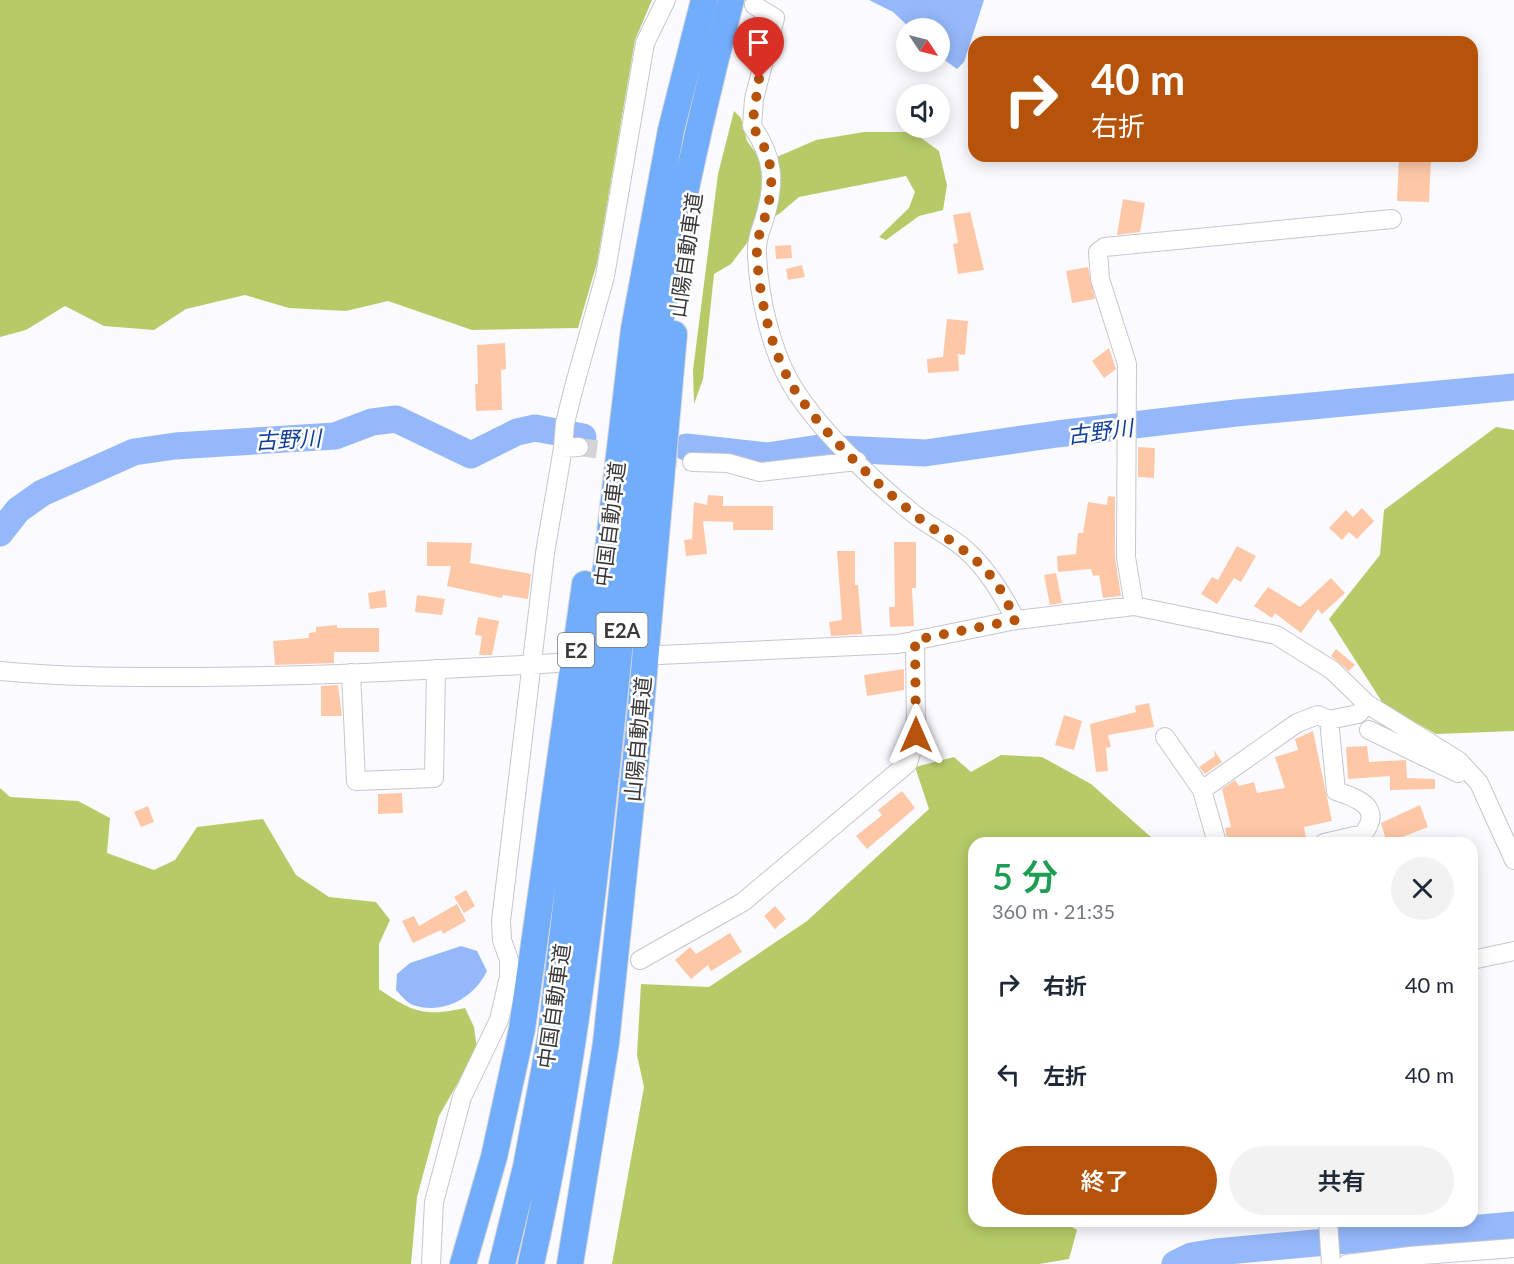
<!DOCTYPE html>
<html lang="ja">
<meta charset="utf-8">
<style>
:root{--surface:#fff;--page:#f2f2f3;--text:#1f2937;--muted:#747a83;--accent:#b45309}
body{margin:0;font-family:Lato,"Noto Sans JP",sans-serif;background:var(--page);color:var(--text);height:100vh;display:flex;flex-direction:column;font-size:22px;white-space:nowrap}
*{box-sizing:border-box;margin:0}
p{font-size:20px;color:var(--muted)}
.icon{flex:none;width:33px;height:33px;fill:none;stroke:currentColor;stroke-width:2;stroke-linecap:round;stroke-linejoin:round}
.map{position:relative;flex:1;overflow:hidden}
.drawer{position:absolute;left:968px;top:837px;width:510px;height:390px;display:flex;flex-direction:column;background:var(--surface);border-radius:18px;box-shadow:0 3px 15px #0003}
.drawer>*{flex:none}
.top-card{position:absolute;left:968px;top:36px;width:510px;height:126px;border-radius:18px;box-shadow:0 3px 15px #0003;background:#b45309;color:#fff;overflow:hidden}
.needle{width:39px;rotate:125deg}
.tools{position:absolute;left:896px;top:18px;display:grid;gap:12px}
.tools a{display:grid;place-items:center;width:54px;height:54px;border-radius:50%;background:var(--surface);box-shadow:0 3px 15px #0003;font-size:30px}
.pin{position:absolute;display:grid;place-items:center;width:51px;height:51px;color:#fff;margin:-62px -26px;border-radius:50% 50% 50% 0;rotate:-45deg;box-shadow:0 0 6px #0007}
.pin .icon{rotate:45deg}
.me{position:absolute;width:66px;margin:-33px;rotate:0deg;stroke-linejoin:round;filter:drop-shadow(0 0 4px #0008)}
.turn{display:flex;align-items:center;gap:21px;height:126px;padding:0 24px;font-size:27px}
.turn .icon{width:78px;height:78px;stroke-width:2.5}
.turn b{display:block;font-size:42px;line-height:51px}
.round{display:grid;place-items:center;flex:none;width:63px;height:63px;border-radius:32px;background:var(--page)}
.headline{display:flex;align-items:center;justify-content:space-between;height:102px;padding:0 24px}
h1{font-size:36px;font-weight:600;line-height:45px;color:#1e9e55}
.action{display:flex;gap:12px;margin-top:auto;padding:12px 24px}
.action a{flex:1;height:69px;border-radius:36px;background:var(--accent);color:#fff;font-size:24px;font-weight:600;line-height:69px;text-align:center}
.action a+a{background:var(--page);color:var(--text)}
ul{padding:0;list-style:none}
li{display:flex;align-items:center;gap:18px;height:90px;padding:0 24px}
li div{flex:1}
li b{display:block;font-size:22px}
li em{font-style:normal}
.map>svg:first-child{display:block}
.forest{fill:#b6cb68}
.water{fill:#94b8f9}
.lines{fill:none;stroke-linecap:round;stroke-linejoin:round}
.river{stroke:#94b8f9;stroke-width:27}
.building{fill:#fec8a7}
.minor-tunnel{stroke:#d3d3d8;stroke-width:18;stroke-dasharray:18 9;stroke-linecap:butt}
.minor-casing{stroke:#c6c6ce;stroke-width:20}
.highway-casing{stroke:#d7d7d8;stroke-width:28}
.minor{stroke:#fff;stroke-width:18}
.highway{stroke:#72adfc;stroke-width:26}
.route{stroke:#b45309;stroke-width:10;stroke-dasharray:0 18}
.labels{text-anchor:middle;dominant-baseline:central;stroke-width:5;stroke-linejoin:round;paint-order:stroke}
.shield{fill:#fff;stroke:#747476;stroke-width:1.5}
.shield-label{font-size:20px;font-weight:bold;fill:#39393c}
.street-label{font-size:21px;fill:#39393c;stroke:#fff}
.water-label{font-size:22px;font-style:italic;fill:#133f9a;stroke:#fff}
</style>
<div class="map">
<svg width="1514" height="1264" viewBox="0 0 1514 1264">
<rect width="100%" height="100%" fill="#fafaff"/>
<!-- forest -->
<path class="forest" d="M 0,0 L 652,0 L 635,40 L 597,263 L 578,328 L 472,330 L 388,301 L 346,311 L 289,308 L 245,295 L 186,309 L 154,330 L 104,326 L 65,306 L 26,330 L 0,337 Z
M 734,111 L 741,118 L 747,141 L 763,163 L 816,140 L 864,132 L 913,132 L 939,151 L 947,185 L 943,210 L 919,216 L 886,240 L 879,237 L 909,208 L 915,192 L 906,176 L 799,197 L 779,214 L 757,225 L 747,243 L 731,264 L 714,274 L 703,379 L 694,404 L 693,370 L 718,174 Z
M 1496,427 L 1514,430 L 1514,731 L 1436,734 L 1384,705 L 1329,619 L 1380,555 L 1384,510 Z
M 1001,755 L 1042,757 L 1091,784 L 1152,838 L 1153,843 L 974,843 L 974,1221 L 1062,1221 L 1077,1230 L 1069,1259 L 1039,1264 L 612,1264 L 644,1087 L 637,1055 L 641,984 L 709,987 L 807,921 L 929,809 L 915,767 L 954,757 L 971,772 Z
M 0,788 L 10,797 L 78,801 L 110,818 L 107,853 L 154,870 L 175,860 L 197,827 L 263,819 L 296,875 L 329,897 L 376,902 L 390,920 L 379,944 L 379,989 C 412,1012 424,1017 465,1008 L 474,1027 L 477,1049 L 439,1116 L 417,1197 L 411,1264 L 0,1264 Z"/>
<!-- water -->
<path class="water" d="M 869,0 L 984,0 L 964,62 L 957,69 L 939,56 L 939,28 L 910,28 L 893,12 Z
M 461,946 L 477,951 L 487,971 C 474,998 443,1015 413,1005 C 407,1003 401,995 396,990 L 397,974 L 410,963 Z"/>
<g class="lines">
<!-- river -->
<path class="river" d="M 686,447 L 767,456 L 819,448 L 925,453 L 1057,434 L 1236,413 L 1514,387
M 0,533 L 18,510 L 42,493 L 134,452 L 175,446 L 335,436 L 372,422 L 396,419 L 471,455 L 517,432 L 535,428 L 583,437
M 1175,1264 L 1191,1256 L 1216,1252 L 1514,1225"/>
</g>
<!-- building -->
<path class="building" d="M 1399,158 L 1431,159 L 1429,202 L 1397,201 Z
M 1123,199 L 1145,203 L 1140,232 L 1117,235 Z
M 970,212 L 984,270 L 958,274 L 953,244 L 958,243 L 953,215 Z
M 791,245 L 792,258 L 776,259 L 775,246 Z
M 802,265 L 805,277 L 788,280 L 786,269 Z
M 1088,267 L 1095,299 L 1072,303 L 1066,271 Z
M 947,319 L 968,321 L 965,355 L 958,354 L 959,371 L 928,373 L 927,359 L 943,357 Z
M 505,343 L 506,369 L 501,370 L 502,410 L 476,411 L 475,384 L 478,384 L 477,345 Z
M 1109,348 L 1116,369 L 1104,378 L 1092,361 Z
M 1138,447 L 1155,448 L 1154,478 L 1138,477 Z
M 708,495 L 723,496 L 723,506 L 773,506 L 773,530 L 733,530 L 733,522 L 703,521 L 707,554 L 686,556 L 684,540 L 692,539 L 694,502 L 707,505 Z
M 1108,496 L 1115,497 L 1115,557 L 1121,596 L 1103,598 L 1099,575 L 1093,576 L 1091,569 L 1058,572 L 1057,556 L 1076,554 L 1078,533 L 1083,533 L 1088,502 L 1107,505 Z
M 1362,508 L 1374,521 L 1357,539 L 1349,532 L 1342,540 L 1329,528 L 1346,510 L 1353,517 Z
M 427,542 L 472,543 L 470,563 L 531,574 L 528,599 L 503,595 L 502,598 L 447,586 L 451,566 L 427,566 Z
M 894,542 L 916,542 L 916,588 L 912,588 L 914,626 L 890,627 L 889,607 L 895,607 Z
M 1237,546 L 1256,556 L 1241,582 L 1234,578 L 1217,604 L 1201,594 L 1212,577 L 1218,580 Z
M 837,551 L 855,551 L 855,585 L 858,585 L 862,634 L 831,636 L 829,622 L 842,620 Z
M 1056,573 L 1062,603 L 1050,605 L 1044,575 Z
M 1331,578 L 1345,593 L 1322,614 L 1318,609 L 1301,633 L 1275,613 L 1272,618 L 1254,606 L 1268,587 L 1300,607 Z
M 385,590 L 387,607 L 370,609 L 368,593 Z
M 417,595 L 445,599 L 442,615 L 415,612 Z
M 478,617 L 499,621 L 492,655 L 479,655 L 482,636 L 475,635 Z
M 337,625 L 337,628 L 379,628 L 379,652 L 334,652 L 334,663 L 275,665 L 273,641 L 309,638 L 309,633 L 316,632 L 316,627 Z
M 1336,649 L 1355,665 L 1349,671 L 1331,656 Z
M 904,669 L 904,690 L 867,696 L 864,675 Z
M 338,685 L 342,716 L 321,716 L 321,686 Z
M 1149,703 L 1154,727 L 1108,735 L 1111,747 L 1106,748 L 1108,771 L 1096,772 L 1090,724 L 1136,712 L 1135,706 Z
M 1064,715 L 1082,721 L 1074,750 L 1055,745 Z
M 1313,731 L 1332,821 L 1304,827 L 1306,838 L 1283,842 L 1255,843 L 1254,839 L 1228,843 L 1225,828 L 1231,827 L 1222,789 L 1235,780 L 1239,786 L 1254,782 L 1257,793 L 1285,788 L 1275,757 L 1298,750 L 1295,739 Z
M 1367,746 L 1369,762 L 1406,760 L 1407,778 L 1435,779 L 1435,789 L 1390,790 L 1390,776 L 1348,779 L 1346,747 Z
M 1214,750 L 1222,762 L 1205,774 L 1199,767 L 1215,756 Z
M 902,791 L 915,808 L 867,849 L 856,836 L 882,815 L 878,810 Z
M 402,793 L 403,813 L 378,814 L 378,794 Z
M 1420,805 L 1428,827 L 1387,843 L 1381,823 Z
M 148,806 L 154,822 L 141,827 L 134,812 Z
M 466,890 L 475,906 L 464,913 L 454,897 Z
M 457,904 L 466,921 L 443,934 L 441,930 L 413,943 L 402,921 L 414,916 L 419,926 Z
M 775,906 L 786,919 L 775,929 L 764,916 Z
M 730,933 L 742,952 L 711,971 L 708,965 L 691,979 L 675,960 L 690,947 L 696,954 Z"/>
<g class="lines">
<!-- minor-tunnel -->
<path class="minor-tunnel" d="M 579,447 L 692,462"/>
<!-- minor casing -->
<g class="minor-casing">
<path id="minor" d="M 754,5 L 775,18 L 754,99 L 752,126 C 774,158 776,182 764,220 C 760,232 756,242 757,255 C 759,296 770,346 790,382 C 815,426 874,482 914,514 C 930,527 951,536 966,550 C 988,570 1002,594 1016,620
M 563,448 L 565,423 L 574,387 L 605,276 L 645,43 L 666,0
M 692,462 L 728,463 L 760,472 L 857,461
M 1134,606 L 1126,557 L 1127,364 L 1100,279 L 1098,252 L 1105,247 L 1392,219
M 659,655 L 898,644 L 1016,620 L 1134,606 L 1276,635 L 1332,670 L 1367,704 L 1459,761 L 1479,783 L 1514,860
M 0,671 C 61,677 121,677 182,677 C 307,677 432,670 557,663
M 351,673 L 356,781 L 434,778 L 436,669
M 1369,730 L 1458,773
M 1165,737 L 1202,790 L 1217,843
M 1202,790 L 1297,723 L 1318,715 L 1329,720
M 1324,843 L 1363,834 C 1384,807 1357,798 1336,791 L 1329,720 L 1358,714 L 1367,704
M 640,960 L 743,902 L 908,763 L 916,735 L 915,640
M 1472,960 L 1514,951
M 1328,1221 L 1331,1264
M 431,1264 L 434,1202 L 462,1097 L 499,1020 L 509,977 L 509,960 L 502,940 L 501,921 L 545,553 L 563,448 L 579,447
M 1347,1264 L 1410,1256 L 1514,1248"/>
</g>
<!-- highway casing -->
<g class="highway-casing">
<path id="highway" d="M 463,1264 L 494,1157 L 522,1029 L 585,584
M 502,1264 L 526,1167 L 551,1034 L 634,329 L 671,130 L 704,0
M 531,1264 C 578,1057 599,844 621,633 C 627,578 631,522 638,467 C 659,309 690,154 731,0
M 570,1264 L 606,1043 L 639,729 L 674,334"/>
</g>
<!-- minor -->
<use href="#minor" class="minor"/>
<!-- highway -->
<use href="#highway" class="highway"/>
</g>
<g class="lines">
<!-- route -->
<path class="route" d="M 759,79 L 752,126 C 774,158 776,182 764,220 C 760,232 756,242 757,255 C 759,296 770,346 790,382 C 815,426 874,482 914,514 C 942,537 972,551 994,580 C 1003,592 1009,607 1016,620 L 915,640 L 916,735"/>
</g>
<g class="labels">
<!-- shield labels -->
<g class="shield">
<rect x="596.5" y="613" width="51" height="34" rx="4.5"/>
<rect x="558" y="633" width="36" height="34" rx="4.5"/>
</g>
<g class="shield-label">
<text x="622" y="630">E2A</text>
<text x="576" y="650">E2</text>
</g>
<!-- street labels -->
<g class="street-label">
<text transform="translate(685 255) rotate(-82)">山陽自動車道</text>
<text transform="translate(609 524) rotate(-83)">中国自動車道</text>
<text transform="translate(637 739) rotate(-85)">山陽自動車道</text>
<text transform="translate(553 1006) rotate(-82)">中国自動車道</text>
</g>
<!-- water labels -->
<g class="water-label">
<text transform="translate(1100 431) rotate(-7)">古野川</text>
<text transform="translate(288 439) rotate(-3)">古野川</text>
</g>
</g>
</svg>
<div class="tools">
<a><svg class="needle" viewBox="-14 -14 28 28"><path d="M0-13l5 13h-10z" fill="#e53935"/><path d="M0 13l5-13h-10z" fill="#747a83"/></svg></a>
<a><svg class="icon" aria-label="sound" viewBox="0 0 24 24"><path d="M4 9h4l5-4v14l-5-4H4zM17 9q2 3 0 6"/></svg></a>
</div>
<div class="pin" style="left:759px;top:79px;background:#d93025"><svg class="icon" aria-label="arrive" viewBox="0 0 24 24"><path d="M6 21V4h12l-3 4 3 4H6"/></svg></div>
<svg class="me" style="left:916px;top:735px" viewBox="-20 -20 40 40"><path d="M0-17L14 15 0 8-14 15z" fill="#b45309" stroke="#fff" stroke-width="4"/></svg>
<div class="top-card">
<div class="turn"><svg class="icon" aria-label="right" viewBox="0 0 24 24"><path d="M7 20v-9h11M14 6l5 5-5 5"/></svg><div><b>40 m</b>右折</div></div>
</div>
<section class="drawer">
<div class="headline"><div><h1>5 分</h1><p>360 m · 21:35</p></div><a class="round"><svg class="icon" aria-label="close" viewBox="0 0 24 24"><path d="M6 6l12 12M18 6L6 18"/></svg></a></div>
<ul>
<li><svg class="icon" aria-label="right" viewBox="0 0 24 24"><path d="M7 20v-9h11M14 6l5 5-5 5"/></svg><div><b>右折</b></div><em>40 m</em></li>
<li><svg class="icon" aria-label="left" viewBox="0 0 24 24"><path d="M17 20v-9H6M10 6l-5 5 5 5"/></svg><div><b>左折</b></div><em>40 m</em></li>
</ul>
<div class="action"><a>終了</a><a>共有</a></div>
</section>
</div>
